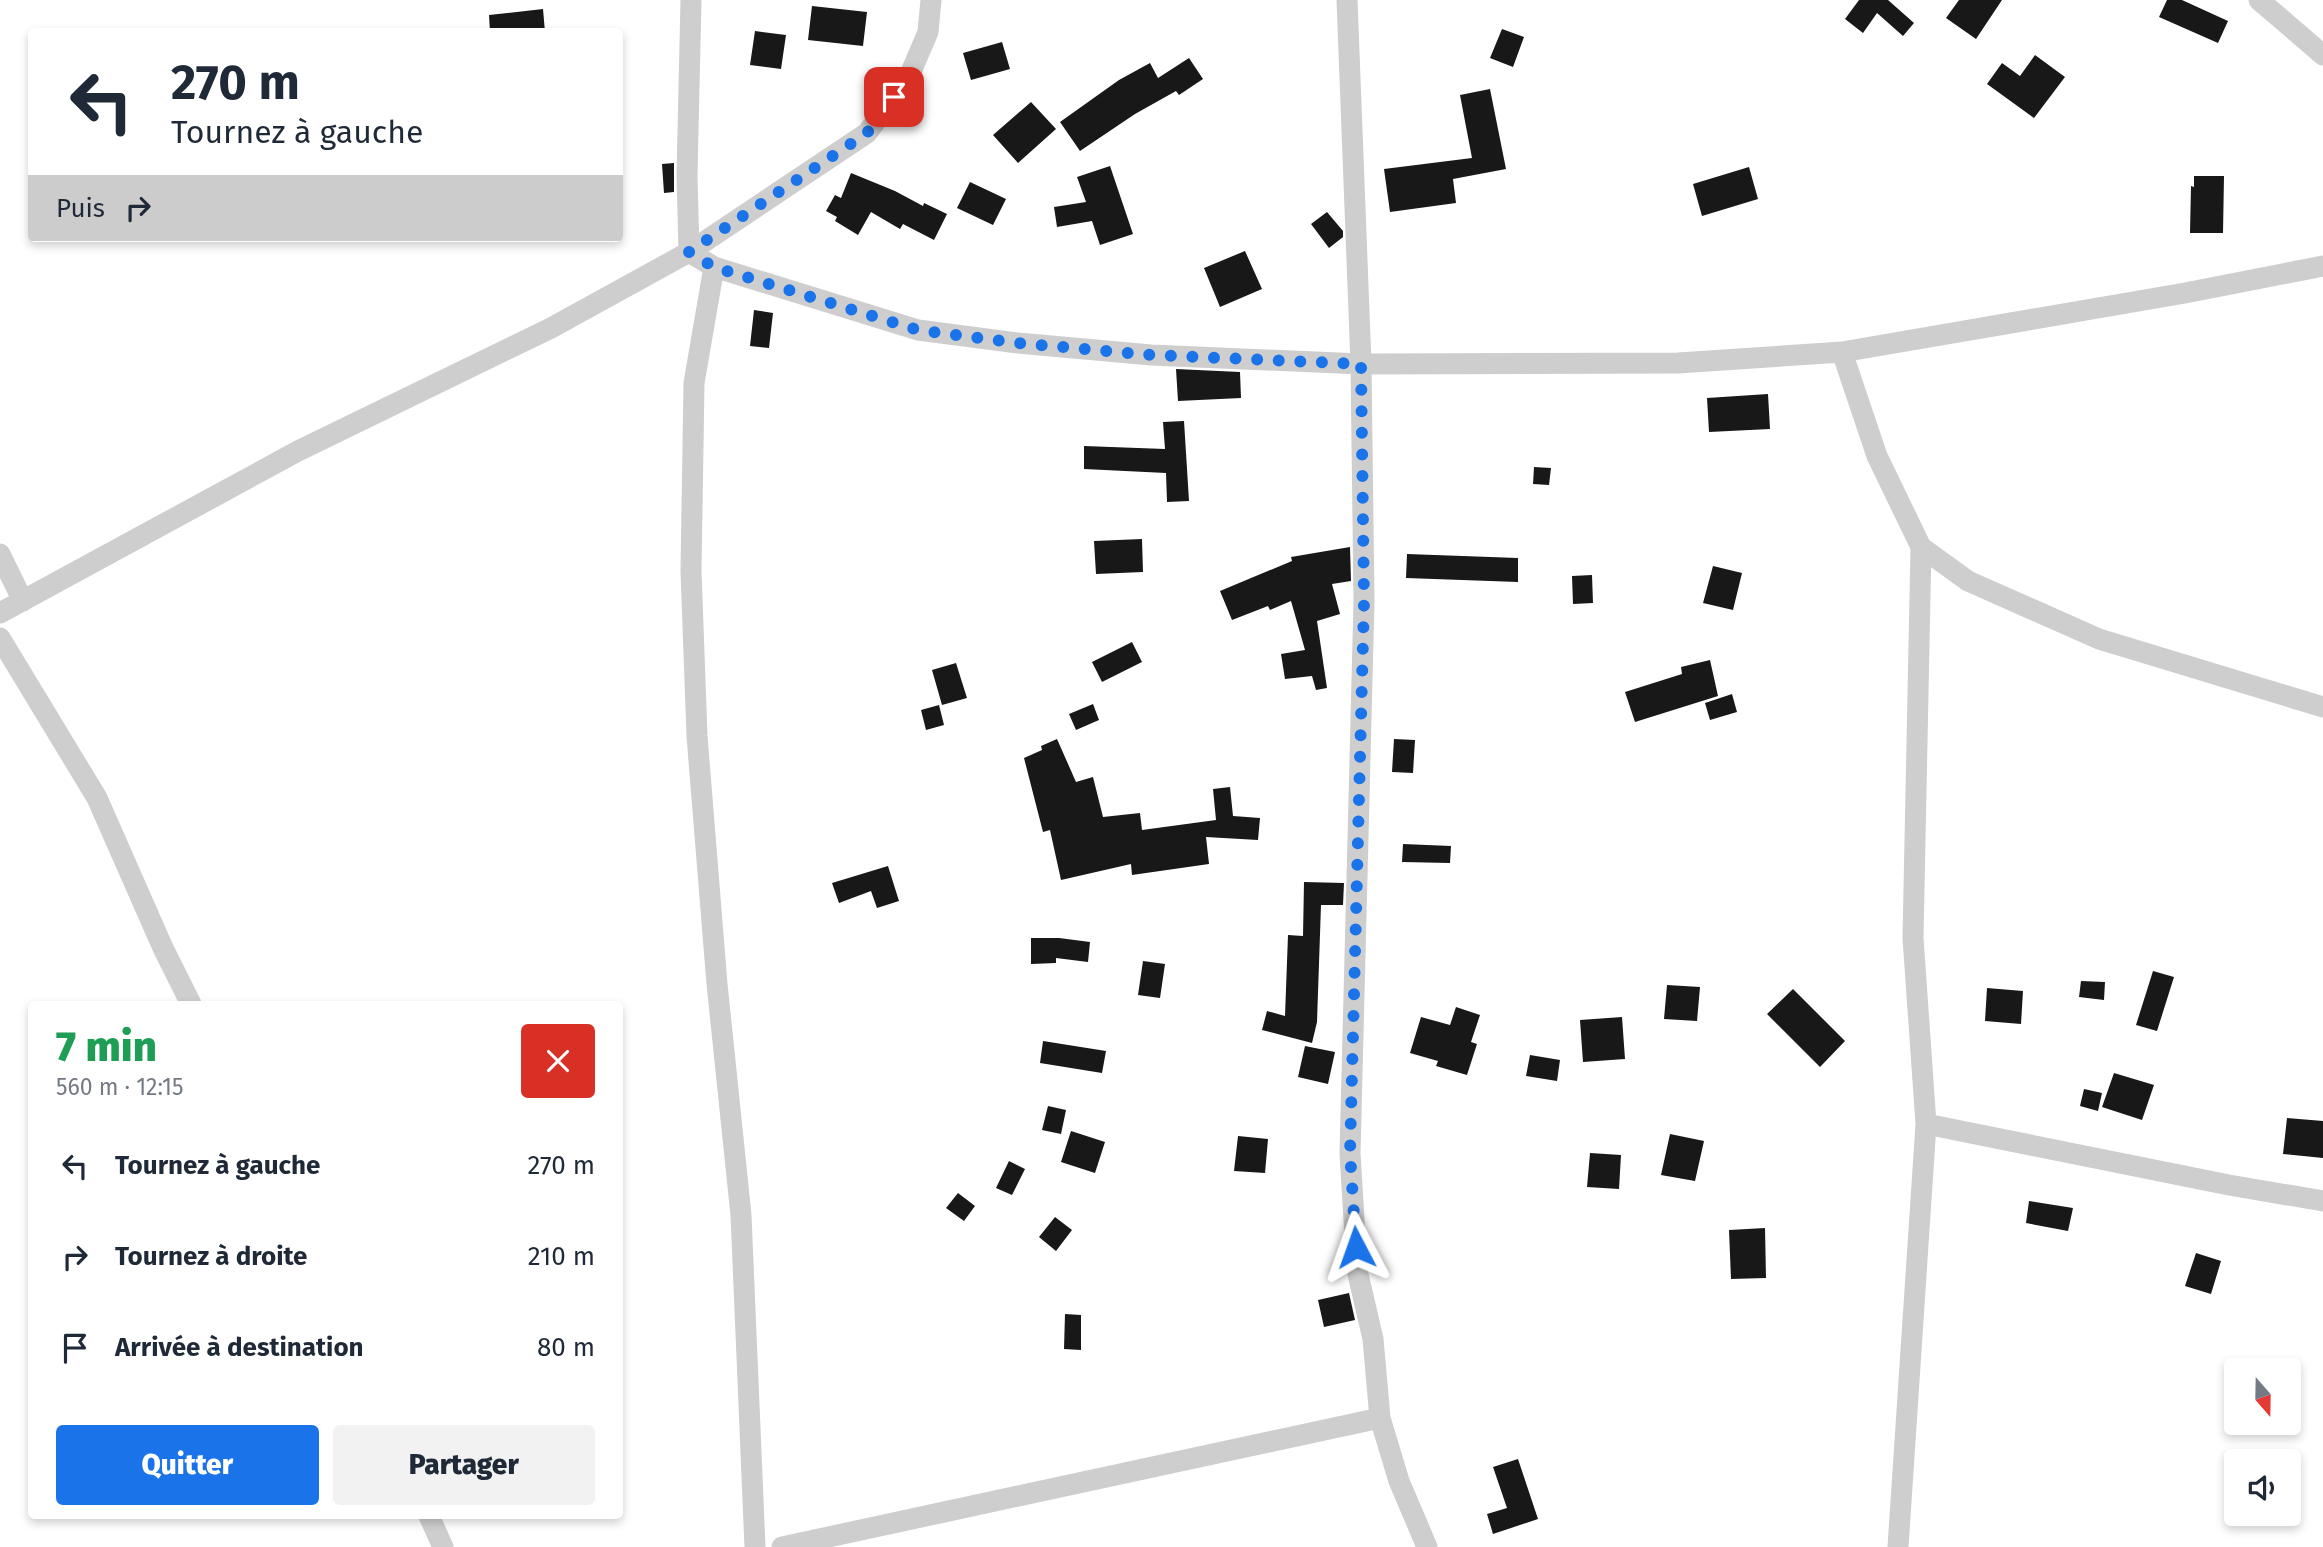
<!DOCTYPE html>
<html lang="fr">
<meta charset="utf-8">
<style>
:root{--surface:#fff;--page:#f2f2f3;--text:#1f2937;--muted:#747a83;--accent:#1a73e8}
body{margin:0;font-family:"Fira Sans",sans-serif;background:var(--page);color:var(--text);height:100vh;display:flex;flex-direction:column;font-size:26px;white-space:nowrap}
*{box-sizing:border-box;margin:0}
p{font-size:23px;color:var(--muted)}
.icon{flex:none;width:38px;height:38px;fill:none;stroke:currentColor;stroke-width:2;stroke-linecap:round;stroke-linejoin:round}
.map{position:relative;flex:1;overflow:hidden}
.side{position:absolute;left:28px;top:1001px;width:595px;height:518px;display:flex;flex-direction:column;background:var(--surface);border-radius:7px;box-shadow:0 4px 10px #0003}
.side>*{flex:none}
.banner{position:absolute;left:28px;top:28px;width:595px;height:214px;border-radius:7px;box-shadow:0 4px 10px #0003;background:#fff;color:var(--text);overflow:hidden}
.needle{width:46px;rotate:160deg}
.tools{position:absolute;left:2224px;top:1358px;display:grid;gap:14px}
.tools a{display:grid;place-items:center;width:77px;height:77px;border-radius:7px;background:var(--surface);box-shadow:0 4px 10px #0003;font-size:35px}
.pin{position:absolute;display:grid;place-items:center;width:60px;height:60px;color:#fff;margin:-30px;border-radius:14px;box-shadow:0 4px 10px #0006}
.me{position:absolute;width:77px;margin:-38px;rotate:356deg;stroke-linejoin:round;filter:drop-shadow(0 0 5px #0008)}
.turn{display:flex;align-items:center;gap:24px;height:147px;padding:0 28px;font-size:32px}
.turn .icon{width:91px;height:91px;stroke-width:2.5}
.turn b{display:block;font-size:49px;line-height:60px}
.then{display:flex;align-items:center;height:66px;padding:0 28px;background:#0003;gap:14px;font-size:26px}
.round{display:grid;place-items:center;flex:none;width:74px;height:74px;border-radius:7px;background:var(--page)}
.overview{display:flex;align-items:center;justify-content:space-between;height:119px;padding:0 28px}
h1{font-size:42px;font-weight:800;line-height:52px;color:#1e9e55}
.primary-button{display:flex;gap:14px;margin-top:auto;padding:14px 28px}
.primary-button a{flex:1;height:80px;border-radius:7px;background:var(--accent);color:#fff;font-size:28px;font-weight:800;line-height:80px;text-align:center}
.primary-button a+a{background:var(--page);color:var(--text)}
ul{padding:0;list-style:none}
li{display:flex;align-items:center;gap:21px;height:91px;padding:0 28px}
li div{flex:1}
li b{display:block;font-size:26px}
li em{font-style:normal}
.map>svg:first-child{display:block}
.building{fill:#181818}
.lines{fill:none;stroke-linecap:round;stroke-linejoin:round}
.minor{stroke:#cecece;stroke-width:21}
.route{stroke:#1a73e8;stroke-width:12;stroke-dasharray:0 21.6}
</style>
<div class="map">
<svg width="2323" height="1547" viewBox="0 0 2323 1547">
<rect width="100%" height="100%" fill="#fff"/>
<!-- building -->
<path class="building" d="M 1859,0 L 1888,0 L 1914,23 L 1903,36 L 1877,13 L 1863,33 L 1845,19 Z
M 1959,0 L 2002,0 L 1976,39 L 1946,18 Z
M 2167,0 L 2182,0 L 2228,21 L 2218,43 L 2159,17 Z
M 812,6 L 867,12 L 863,46 L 808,40 Z
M 543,9 L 545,32 L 490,32 L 489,15 Z
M 1502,29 L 1524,37 L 1513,67 L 1490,58 Z
M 755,31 L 786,35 L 781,69 L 750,65 Z
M 1002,42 L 1010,69 L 971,80 L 963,53 Z
M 2035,55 L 2065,77 L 2034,118 L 1987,84 L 2002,63 L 2020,76 Z
M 1189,58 L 1203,79 L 1179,95 L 1176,91 L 1135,114 L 1080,151 L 1060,122 L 1119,80 L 1150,63 L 1158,78 Z
M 1490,89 L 1506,169 L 1453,179 L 1456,203 L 1390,212 L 1384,169 L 1472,158 L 1460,95 Z
M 1031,102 L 1056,129 L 1018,163 L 993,135 Z
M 674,163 L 674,192 L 664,193 L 662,164 Z
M 1110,166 L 1133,234 L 1100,245 L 1092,221 L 1057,227 L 1054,207 L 1086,202 L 1077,177 Z
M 1749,167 L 1758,199 L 1702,216 L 1693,184 Z
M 851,173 L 895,191 L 923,206 L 924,203 L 947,214 L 934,240 L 903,224 L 900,229 L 871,212 L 858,235 L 835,221 L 837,217 L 826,211 L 835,195 L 841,198 Z
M 2194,176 L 2224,176 L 2223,233 L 2190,233 L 2191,186 L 2194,187 Z
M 970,182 L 1006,199 L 993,225 L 957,208 Z
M 1327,212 L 1343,231 L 1343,237 L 1329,248 L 1311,224 Z
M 1245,251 L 1262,289 L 1220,307 L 1204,268 Z
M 754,310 L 773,313 L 769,348 L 750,346 Z
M 1176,369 L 1240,372 L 1241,398 L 1178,401 Z
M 1768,394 L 1770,429 L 1709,432 L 1707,398 Z
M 1184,421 L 1189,501 L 1167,502 L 1166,473 L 1084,469 L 1084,446 L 1165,449 L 1163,422 Z
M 1534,467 L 1551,468 L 1549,485 L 1533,484 Z
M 1142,539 L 1143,572 L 1096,574 L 1094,541 Z
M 1350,547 L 1351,581 L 1332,584 L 1340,614 L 1317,621 L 1327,688 L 1316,690 L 1312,676 L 1285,679 L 1281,654 L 1305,650 L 1291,601 L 1270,610 L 1268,606 L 1232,620 L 1220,591 L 1292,561 L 1291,557 Z
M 1407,554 L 1518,558 L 1518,582 L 1406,578 Z
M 1713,566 L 1742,573 L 1733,610 L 1703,603 Z
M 1592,575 L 1593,603 L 1573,604 L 1572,576 Z
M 1132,642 L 1142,662 L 1102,682 L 1092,662 Z
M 1710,660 L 1718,696 L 1635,722 L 1625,692 L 1682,674 L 1681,667 Z
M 956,663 L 967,698 L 942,705 L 932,670 Z
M 1732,694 L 1737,712 L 1710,720 L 1705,703 Z
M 1093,704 L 1099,720 L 1076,730 L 1069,714 Z
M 939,705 L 944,725 L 926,730 L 921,710 Z
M 1057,739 L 1076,782 L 1093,777 L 1103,817 L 1140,813 L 1142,830 L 1216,820 L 1213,789 L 1230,787 L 1233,816 L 1260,818 L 1258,840 L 1206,837 L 1209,864 L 1132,875 L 1131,864 L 1061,880 L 1050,830 L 1043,832 L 1024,758 L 1042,750 L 1041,746 Z
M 1394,739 L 1415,740 L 1413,773 L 1392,772 Z
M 1403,844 L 1451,846 L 1450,863 L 1402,862 Z
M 888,866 L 899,901 L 877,908 L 871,891 L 839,903 L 832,883 Z
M 1304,882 L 1344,883 L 1343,905 L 1321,905 L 1317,1022 L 1312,1043 L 1262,1030 L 1267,1011 L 1285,1016 L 1288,935 L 1303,936 Z
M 1031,938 L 1059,938 L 1090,942 L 1088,962 L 1056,958 L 1056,963 L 1031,964 Z
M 1143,961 L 1165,964 L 1160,998 L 1138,995 Z
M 2153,971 L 2174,977 L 2157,1031 L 2136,1025 Z
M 2081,981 L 2105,982 L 2104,1000 L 2079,997 Z
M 1667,985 L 1700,987 L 1697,1021 L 1664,1019 Z
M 1987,988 L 2023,991 L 2021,1024 L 1985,1021 Z
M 1793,989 L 1845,1041 L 1820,1067 L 1767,1014 Z
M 1456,1007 L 1480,1015 L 1471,1042 L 1477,1044 L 1467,1075 L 1436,1066 L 1438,1061 L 1410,1053 L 1421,1017 L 1450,1025 Z
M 1622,1017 L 1625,1059 L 1583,1062 L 1580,1020 Z
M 1043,1041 L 1106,1051 L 1102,1073 L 1040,1063 Z
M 1305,1046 L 1335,1052 L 1328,1084 L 1298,1077 Z
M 1530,1055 L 1560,1060 L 1557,1081 L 1526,1076 Z
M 2114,1073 L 2154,1085 L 2142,1120 L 2102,1107 Z
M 2084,1089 L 2102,1093 L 2098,1111 L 2080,1106 Z
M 1048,1106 L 1066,1110 L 1061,1134 L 1042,1130 Z
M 2287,1118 L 2323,1121 L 2323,1158 L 2283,1154 Z
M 1071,1131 L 1105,1142 L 1095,1173 L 1061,1162 Z
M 1670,1134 L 1704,1141 L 1695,1181 L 1661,1175 Z
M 1238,1136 L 1268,1139 L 1265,1173 L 1234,1171 Z
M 1590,1153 L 1621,1155 L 1619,1189 L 1587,1187 Z
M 1009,1161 L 1025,1169 L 1012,1195 L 996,1188 Z
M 958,1193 L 975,1206 L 964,1221 L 946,1208 Z
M 2029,1201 L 2073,1208 L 2068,1231 L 2026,1223 Z
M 1055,1217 L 1072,1230 L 1056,1251 L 1039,1237 Z
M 1765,1228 L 1766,1278 L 1731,1279 L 1729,1230 Z
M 2196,1253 L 2221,1261 L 2211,1294 L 2185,1286 Z
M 1349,1293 L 1355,1320 L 1324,1327 L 1318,1300 Z
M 1065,1314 L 1081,1315 L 1081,1350 L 1064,1349 Z
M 1518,1459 L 1538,1519 L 1493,1534 L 1487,1514 L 1507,1508 L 1493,1467 Z"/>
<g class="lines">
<!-- minor -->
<path class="minor" d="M 691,0 L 687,175 L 689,252 L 714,267 L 918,330 L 1018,343 L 1151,355 L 1361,364 L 1678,363 L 1842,352 L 2185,293 L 2323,266
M 1347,0 L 1361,364 L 1364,601 L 1350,1153 L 1357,1270 L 1373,1339 L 1380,1418 L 1399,1481 L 1427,1547
M 2259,0 L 2323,55
M 714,267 L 694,383 L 691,571 L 697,736 L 717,984 L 741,1215 L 755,1547
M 1842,352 L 1877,456 L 1921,547 L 1968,581 L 2099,639 L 2323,707
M 0,554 L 23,601
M 0,613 L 298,451 L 551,328 L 689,252 L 867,133 L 908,79 L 928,32 L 931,0
M 0,638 L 97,798 L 163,948 L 191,1004
M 1926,1124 L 2229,1185 L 2323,1201
M 429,1516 L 443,1547
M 782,1547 L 1380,1418
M 1898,1547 L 1926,1124 L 1913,938 L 1921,547"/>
</g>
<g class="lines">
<!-- route -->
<path class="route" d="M 894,97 L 867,133 L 689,252 L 714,267 L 918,330 L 1018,343 L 1151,355 L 1361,364 L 1364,601 L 1350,1153 L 1356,1247"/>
</g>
</svg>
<div class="tools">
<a><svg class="needle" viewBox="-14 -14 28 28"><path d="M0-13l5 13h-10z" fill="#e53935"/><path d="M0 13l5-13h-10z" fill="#747a83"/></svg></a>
<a><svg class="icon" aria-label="sound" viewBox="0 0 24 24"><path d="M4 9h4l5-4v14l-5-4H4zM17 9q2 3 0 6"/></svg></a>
</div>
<div class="pin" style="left:894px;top:97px;background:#d93025"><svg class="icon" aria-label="arrive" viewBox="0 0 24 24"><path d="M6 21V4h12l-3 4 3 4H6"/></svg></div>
<svg class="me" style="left:1356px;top:1247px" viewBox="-20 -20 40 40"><path d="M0-17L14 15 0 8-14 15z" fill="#1a73e8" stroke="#fff" stroke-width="4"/></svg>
<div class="banner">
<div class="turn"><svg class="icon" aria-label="left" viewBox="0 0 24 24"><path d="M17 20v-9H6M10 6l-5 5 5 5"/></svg><div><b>270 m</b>Tournez à gauche</div></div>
<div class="then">Puis<svg class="icon" aria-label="right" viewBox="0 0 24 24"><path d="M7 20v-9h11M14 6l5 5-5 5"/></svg></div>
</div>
<section class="side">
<div class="overview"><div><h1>7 min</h1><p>560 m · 12:15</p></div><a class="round" style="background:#d93025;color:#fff"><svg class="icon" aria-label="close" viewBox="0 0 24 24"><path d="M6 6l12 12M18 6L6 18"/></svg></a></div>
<ul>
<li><svg class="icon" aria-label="left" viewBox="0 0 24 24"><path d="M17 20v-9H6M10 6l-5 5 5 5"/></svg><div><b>Tournez à gauche</b></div><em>270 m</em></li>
<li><svg class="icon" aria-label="right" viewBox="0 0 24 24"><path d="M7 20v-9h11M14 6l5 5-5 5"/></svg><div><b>Tournez à droite</b></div><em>210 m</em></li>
<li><svg class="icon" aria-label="arrive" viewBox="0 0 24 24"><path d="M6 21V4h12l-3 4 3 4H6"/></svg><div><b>Arrivée à destination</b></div><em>80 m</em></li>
</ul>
<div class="primary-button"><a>Quitter</a><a>Partager</a></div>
</section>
</div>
